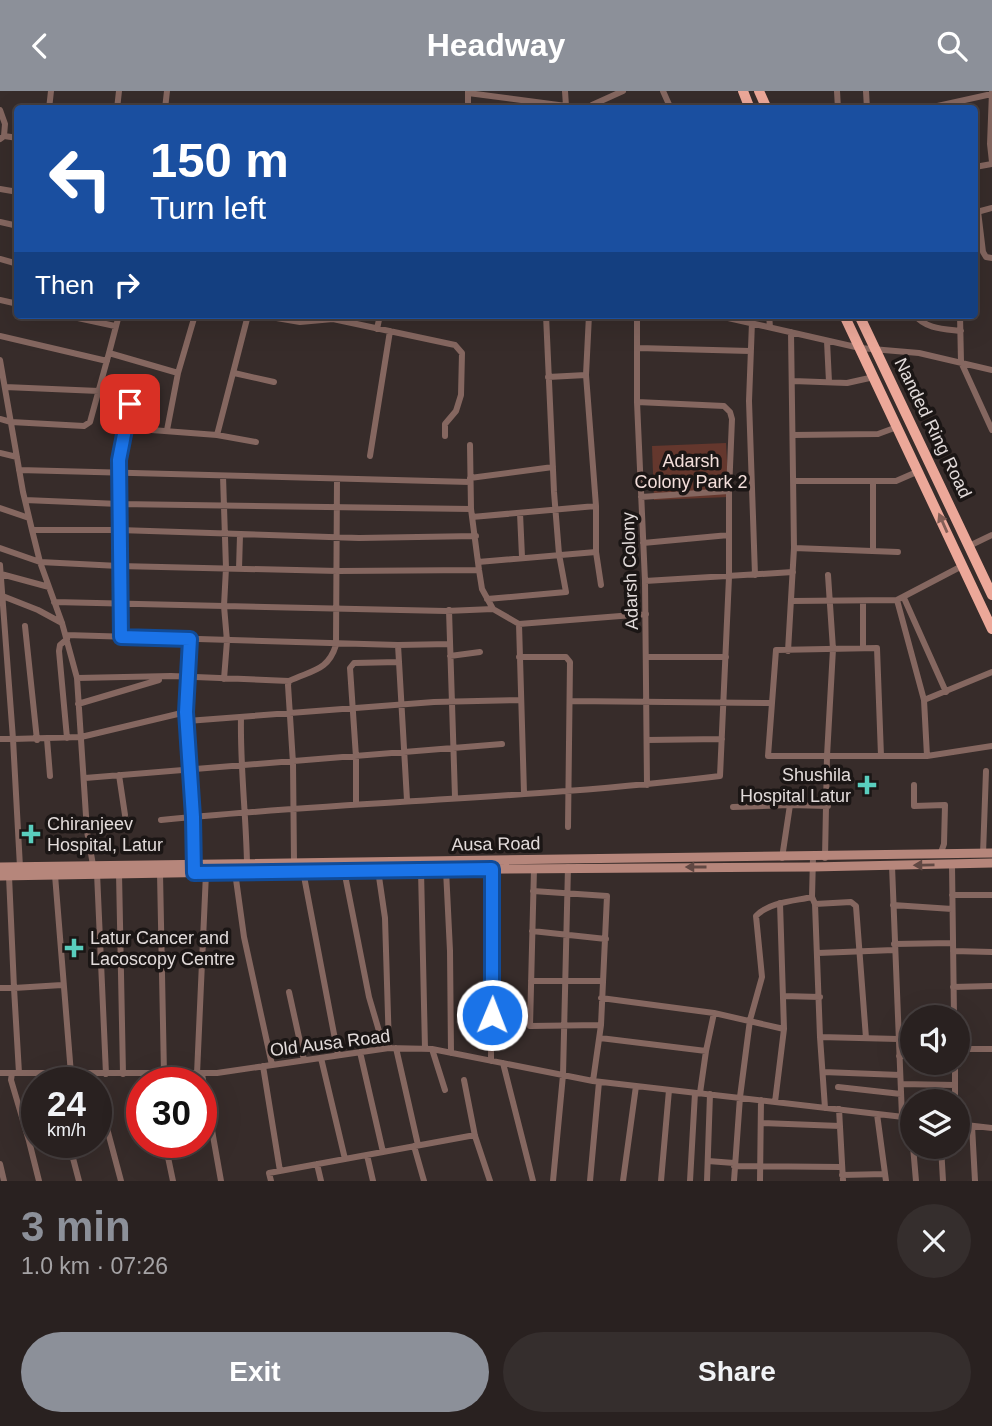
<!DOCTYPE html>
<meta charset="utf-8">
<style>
:root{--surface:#292120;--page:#352e2d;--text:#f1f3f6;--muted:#a5a3a5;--line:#453e3e;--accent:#8c9099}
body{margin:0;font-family:Helvetica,sans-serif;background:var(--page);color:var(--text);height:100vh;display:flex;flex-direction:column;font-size:26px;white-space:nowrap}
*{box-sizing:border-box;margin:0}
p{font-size:23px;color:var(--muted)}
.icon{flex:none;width:38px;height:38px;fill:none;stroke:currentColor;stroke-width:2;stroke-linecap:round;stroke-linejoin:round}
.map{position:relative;height:1090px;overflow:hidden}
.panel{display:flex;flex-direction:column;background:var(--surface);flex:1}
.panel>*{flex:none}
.hud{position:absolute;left:14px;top:14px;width:964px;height:214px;border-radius:7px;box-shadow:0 7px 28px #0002,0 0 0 2px var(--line);background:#1a4fa0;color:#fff;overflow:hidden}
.controls{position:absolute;left:900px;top:914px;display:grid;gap:14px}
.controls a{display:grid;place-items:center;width:70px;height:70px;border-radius:50%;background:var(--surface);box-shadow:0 7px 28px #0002,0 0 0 2px var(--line);font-size:35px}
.speed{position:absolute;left:21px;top:976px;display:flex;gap:14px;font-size:35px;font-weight:700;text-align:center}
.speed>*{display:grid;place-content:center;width:91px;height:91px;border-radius:50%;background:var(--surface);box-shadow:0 7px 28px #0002,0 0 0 2px var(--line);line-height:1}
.speed small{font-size:18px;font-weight:400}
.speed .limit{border:10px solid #d22;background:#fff;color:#111}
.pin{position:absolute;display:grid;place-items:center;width:60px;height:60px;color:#fff;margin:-30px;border-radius:14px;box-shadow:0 4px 10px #0006}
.me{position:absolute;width:77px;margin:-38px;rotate:1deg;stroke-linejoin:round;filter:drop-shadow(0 0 5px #0008)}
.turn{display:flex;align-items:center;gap:24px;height:147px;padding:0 21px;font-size:32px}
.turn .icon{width:91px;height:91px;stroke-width:2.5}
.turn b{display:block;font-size:49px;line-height:60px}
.then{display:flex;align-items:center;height:66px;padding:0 21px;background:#0003;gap:14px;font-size:26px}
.round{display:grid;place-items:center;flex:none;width:74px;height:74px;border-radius:37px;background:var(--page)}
.headline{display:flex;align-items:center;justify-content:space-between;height:119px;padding:0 21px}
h1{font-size:42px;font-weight:700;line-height:52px;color:var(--accent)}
.cta{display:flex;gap:14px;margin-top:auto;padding:14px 21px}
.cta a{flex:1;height:80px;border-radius:42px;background:var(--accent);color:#fff;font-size:28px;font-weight:700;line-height:80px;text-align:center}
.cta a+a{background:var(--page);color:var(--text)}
header{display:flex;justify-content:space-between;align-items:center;height:91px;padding:0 21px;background:var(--accent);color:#fff;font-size:32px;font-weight:700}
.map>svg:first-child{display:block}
.green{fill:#64372d}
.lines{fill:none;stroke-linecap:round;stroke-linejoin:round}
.minor{stroke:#856760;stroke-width:6}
.secondary{stroke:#b6867b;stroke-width:9}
.trunk{stroke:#eca899;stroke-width:10}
.oneway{fill:#845f57}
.oneway2{fill:#614843}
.route-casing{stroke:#114b97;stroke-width:18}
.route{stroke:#1a73e8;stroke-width:12}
.poi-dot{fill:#59cebe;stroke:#1b1615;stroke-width:2.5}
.labels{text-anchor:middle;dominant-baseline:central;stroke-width:7;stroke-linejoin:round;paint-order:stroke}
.street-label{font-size:18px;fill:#e2dbda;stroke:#1b1615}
.park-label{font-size:18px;fill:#f3deda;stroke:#1b1615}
.poi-label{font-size:18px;fill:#e2dbda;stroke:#1b1615;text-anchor:start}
</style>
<header><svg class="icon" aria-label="back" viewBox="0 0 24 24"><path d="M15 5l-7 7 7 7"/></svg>Headway<svg class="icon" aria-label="search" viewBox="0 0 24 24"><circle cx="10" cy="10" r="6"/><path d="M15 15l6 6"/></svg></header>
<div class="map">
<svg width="992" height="1090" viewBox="0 0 992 1090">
<rect width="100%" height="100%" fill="#372c2a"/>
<!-- green -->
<path class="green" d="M 726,352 L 729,406 L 654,409 L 652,355 Z"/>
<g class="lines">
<!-- minor -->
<path class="minor" d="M 663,0 L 671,18
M 837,0 L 838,18
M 866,0 L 867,18
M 468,2 L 566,15 L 565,0
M 592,14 L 623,0
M 385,17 L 423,18
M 49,18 L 51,0
M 117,18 L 119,0
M 165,18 L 167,0
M 468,18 L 468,0
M 924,18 L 992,3
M 0,19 L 5,33 L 4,45
M 0,48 L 4,45 L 18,47
M 992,52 L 990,53 L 992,71
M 990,53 L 992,1
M 975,76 L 992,73
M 0,98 L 18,101
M 978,120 L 983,161 L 986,166 L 992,167
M 977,121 L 992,117
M 0,131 L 18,135
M 0,168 L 18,173
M 0,209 L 18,213
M 64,224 L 115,235
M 259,224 L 300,231 L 333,228 L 334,224
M 637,224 L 637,311 L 645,490 L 647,694
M 715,224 L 860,257 L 919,262 L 992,279
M 769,224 L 770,236
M 915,224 C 925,238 945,238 961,240
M 960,224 L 961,271 L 992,339
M 333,228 L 455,254 L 462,262 L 461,304 L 456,320 L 445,333 L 445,345
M 752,231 L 749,310 L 755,484
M 377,238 L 380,224
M 791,241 L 794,457
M 0,245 L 107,270
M 827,250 L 829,291
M 638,257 L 750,260
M 109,262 L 119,224
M 0,269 L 23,401 L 32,439 L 40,471 L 62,532 L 77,587 L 171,585 L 289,590
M 234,282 L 274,291
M 586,284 L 589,224
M 548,286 L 586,284 L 596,415 L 596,461 L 601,494
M 793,290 L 847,292 L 874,286
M 5,296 L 99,300
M 0,328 L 11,331 L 84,335 L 90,331 L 109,262 L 178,282
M 125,337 L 217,344 L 256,351
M 167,339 L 178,282 L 195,224
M 217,344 L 248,224
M 793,344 L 878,343 L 897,336
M 470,354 L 471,418 L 479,479 L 482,498 L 493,518 L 519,533 L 646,523
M 0,362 L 17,366
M 370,365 L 390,240
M 19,379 L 470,391
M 223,385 L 226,477 L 224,515 L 446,520 L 493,518
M 470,387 L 553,376
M 794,390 L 896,390 L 919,380
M 873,390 L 873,460
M 641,406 L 729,400
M 25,409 L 119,413 L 471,418
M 0,417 L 29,427
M 520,422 L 522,466
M 472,426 L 596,415
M 32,439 L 119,439 L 359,447 L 476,445
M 643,452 L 729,444
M 969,455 L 992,444
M 0,457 L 40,471 L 119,475 L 338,480 L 479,479
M 478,471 L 596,461
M 0,474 L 13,648 L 0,648
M 239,478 L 240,444
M 1,483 L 49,496
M 645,490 L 793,481
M 0,504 L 38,519 L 62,532
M 904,507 L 946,601
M 487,508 L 566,501 L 559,463 L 554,401 L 546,224
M 897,509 L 924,609 L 927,665
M 791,510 L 897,509 L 962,475
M 54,511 L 224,515 L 227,550 L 224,588
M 449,519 L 455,706
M 519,533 L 524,702
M 25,535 L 37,649
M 66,544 L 398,554
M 121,546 L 119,369 L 135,289
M 67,548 L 60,554 L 59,560 L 67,647
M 190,548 L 186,621 L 193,725 L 194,776
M 863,557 L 863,510
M 788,560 L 794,457 L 898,461
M 450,565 L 480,561
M 519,566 L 566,566 L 570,571 L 568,736
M 647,566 L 726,566
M 399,571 L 398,554 L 450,553
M 77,587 L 87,740 L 93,774
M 924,609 L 992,581
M 570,610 L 772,612
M 78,613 L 159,589
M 241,627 C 240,675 246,723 247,772
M 187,630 L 434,611 L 520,609
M 47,648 L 50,685
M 647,649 L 722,648
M 881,665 L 768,665 L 776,559 L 877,557 L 881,665 L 927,665 L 992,655
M 119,684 L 125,724
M 85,687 L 502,653
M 914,694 L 914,715 L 945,714 L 944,753 L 940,764
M 356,713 L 356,666 L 350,577 L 354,572 L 399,571 L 407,709
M 733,716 L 790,714
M 161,729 C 347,710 535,708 720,685 L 729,486 L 729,400 L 732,328 L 730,321 L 724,315 L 637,311
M 983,763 L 986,680
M 813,766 L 812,806 L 815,813 L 820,946 L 825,1017
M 782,767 L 790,714 L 828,715
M 825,767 L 827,665 L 833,558 L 828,484
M 294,771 L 293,672 L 288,594 L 289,590 C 312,579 328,580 336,554 L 337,388
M 952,774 L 954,926
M 892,775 L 902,1026
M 20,776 L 13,648 L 81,646 L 186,621
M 534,778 L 530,935 L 601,934
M 344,779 L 369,906 L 384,957
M 378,779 L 385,827 L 389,957
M 421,779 L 425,958
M 446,779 L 450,860 L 451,962
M 303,780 L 338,964
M 235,781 L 244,846 L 272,974
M 97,782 L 106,983
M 119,782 L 123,983
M 160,782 L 164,983
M 55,784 L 71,983
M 533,800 L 607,805 L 601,934 L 593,990
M 952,804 L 992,804
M 815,813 L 851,811 L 856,815 L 866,947
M 893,814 L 952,818
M 532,840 L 606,848
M 894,853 L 953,852
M 953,860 L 992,861
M 818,862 L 894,859
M 531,890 L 602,890
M 953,896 L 992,895
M 0,897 L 14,897 L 9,785
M 289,901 L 304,969
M 783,905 L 820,906
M 714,922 L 784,938
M 820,946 L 898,948
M 600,947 L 706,960 L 714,922 L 601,907
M 396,957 L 418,1054
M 432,958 L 445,999
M 957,958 L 992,958
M 360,961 L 383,1061
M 899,965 L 912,965
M 321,967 L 345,1068
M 491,970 L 492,778
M 955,971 L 955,1010
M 503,972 L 533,1090
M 263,975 L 280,1080
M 823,981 L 900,984
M 0,982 L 217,982 L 389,957 L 432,958 L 593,990 L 912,1027
M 12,982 L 11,989 L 29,1050 L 37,1048
M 19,982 L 14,897 L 62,894
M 197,983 L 206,782
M 202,983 L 221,1090
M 464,989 L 475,1045 L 490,1090
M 901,993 L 955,994
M 96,996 L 121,1090
M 838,996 L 901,1003
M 700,1002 L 706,960
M 775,1011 L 784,938 L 780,812
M 839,1018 L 843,1090
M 877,1023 L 886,1090
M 761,1032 L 840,1035
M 957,1033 L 992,1037
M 972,1035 L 975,1090
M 29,1050 L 39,1090
M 69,1052 L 79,1090
M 165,1052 L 173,1090
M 414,1055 L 424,1090
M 913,1055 L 916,1090
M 941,1055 L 943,1090
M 367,1064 L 373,1090
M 708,1070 L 734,1072
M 0,1073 L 4,1090
M 317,1073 L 321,1090
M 734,1075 L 841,1076
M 842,1084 L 885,1083
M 271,1090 L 269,1082 L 475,1044
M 553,1090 L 563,984 L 568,776
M 590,1090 L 599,991
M 623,1090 L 636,995
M 661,1090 L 669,999
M 690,1090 L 695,1002
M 707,1090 L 710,1003
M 734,1090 L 740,1006 L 750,929 L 762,886 L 756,825 C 769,811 794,810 812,806
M 760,1090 L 761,1009"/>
<!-- secondary -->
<path class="secondary" d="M 0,776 L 992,762
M 0,785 L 344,779 L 812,776 L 992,772"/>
<!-- trunk -->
<path class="trunk" d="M 743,0 L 750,18
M 759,0 L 767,18
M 844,224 L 992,538
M 859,224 L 992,504"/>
</g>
<!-- one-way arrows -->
<defs><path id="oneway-solid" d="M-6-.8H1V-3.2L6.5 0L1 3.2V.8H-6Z" transform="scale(1.75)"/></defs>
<use class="oneway" href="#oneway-solid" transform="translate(943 432) rotate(-114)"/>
<g class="oneway2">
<use href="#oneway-solid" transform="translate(924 774) rotate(179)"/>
<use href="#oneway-solid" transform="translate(696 776) rotate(180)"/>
</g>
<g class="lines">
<!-- route casing -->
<g class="route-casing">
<path id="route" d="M 130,313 L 119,369 L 121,546 L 190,548 L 186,621 L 193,726 L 194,782 L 492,778 L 492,924"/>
</g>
<!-- route -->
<use href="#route" class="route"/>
</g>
<!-- markers -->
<g class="poi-dot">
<path d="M863.5 683.5h7v7h7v7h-7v7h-7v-7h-7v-7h7z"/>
<path d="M27.5 732.5h7v7h7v7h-7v7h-7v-7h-7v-7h7z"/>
<path d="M70.5 846.5h7v7h7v7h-7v7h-7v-7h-7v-7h7z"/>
</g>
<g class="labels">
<!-- street labels -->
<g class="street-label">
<text transform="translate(933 337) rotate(64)">Nanded Ring Road</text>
<text transform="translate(630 480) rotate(-92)">Adarsh Colony</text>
<text transform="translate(496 753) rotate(-1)">Ausa Road</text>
<text transform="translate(330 952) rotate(-7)">Old Ausa Road</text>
</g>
<!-- park labels -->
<g class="park-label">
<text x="691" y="370">Adarsh<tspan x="691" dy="21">Colony Park 2</tspan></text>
</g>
<!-- poi labels -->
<g class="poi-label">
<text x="851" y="684" text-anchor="end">Shushila<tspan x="851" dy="21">Hospital Latur</tspan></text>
<text x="47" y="733">Chiranjeev<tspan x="47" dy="21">Hospital, Latur</tspan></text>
<text x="90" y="847">Latur Cancer and<tspan x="90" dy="21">Lacoscopy Centre</tspan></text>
</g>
</g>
</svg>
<div class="controls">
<a><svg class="icon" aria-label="sound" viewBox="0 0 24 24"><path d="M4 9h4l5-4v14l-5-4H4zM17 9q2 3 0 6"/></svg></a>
<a><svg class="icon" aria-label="layers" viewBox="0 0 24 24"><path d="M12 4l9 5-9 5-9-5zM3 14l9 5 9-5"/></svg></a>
</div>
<div class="speed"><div>24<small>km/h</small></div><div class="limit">30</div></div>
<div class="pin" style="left:130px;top:313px;background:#d93025"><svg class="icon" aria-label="arrive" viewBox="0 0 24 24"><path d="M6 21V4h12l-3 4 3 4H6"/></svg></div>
<svg class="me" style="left:492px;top:924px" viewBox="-20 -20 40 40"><circle r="17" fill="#1a73e8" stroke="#fff" stroke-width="3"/><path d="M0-11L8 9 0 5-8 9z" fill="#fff"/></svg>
<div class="hud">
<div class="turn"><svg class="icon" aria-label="left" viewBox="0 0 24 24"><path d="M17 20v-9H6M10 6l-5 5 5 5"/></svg><div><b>150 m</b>Turn left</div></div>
<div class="then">Then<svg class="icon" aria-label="right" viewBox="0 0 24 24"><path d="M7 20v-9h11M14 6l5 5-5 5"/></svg></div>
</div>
</div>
<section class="panel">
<div class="headline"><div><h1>3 min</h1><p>1.0 km · 07:26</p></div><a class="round"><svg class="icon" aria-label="close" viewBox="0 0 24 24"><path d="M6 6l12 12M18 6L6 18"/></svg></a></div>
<div class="cta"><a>Exit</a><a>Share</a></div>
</section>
